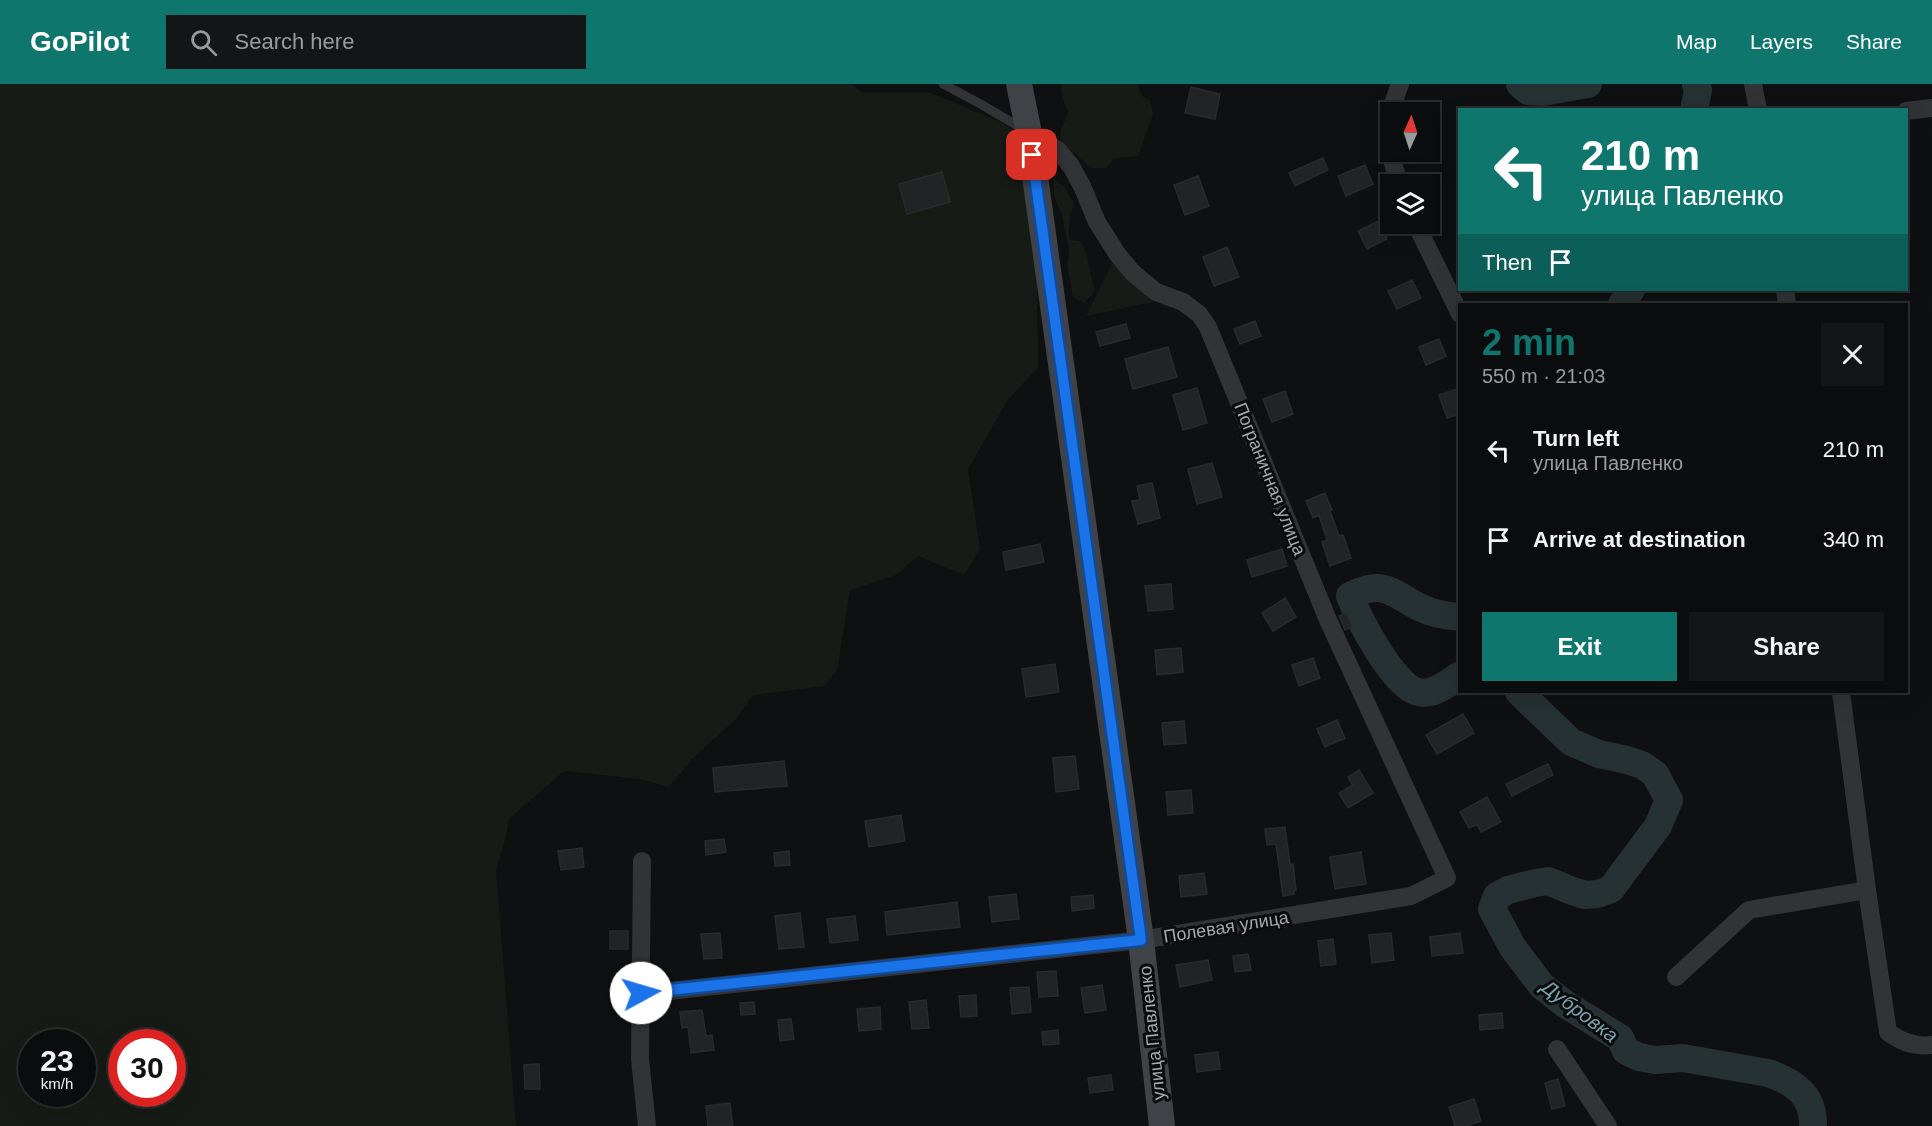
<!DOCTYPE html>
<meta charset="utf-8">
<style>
:root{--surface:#0b0c0d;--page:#141516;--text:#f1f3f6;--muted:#9a9b9d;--line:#2b2c2e;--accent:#0f766e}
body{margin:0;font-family:Helvetica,sans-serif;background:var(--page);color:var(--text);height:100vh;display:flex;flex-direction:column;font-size:22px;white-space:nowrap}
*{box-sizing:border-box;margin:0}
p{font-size:20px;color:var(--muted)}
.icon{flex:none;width:33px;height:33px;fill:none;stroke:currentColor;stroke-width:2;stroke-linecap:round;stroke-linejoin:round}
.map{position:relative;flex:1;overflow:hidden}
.drawer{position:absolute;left:1458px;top:219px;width:450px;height:390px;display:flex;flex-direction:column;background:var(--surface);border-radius:0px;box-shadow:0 6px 24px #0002,0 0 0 2px var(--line)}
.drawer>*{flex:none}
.guide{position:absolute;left:1458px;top:24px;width:450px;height:183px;border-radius:0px;box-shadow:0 6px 24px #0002,0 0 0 2px var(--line);background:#0f766e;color:#fff;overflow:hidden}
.needle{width:39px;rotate:3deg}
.buttons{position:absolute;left:1380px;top:18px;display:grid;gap:12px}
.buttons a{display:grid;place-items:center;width:60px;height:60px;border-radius:0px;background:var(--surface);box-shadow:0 6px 24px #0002,0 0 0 2px var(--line);font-size:30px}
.speed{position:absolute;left:18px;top:945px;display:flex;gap:12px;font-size:30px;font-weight:700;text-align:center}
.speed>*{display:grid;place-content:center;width:78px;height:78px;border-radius:50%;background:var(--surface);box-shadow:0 6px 24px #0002,0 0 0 2px var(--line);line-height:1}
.speed small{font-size:15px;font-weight:400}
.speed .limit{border:9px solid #d22;background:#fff;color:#111}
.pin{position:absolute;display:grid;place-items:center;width:51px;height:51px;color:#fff;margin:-26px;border-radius:12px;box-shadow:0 3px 9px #0006}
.me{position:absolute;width:66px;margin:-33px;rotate:84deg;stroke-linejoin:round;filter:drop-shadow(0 0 4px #0008)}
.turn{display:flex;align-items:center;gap:21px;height:126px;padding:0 24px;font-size:27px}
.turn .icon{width:78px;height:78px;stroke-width:2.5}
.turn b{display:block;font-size:42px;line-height:51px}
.then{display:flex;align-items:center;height:57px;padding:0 24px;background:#0003;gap:12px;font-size:22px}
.round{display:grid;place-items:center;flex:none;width:63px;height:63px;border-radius:0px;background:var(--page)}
.overview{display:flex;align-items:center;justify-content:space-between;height:102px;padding:0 24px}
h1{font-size:36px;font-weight:700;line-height:45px;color:var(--accent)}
.action{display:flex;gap:12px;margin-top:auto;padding:12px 24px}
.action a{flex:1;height:69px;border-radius:0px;background:var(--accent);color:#fff;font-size:24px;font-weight:700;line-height:69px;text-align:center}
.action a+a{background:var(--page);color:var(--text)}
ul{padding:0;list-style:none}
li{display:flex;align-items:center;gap:18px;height:90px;padding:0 24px}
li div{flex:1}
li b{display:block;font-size:22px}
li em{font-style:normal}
header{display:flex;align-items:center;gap:36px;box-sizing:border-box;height:84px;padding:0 30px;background:var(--accent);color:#fff}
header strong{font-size:28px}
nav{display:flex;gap:33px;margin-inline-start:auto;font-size:21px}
.search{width:420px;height:54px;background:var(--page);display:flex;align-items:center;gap:15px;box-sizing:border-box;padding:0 21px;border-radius:0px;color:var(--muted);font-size:22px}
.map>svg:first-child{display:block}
.green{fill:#171b16;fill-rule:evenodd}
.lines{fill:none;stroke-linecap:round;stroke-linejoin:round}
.river{stroke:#263134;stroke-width:28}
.building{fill:#222325;stroke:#292a2d;stroke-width:1.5}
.lane{stroke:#313336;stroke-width:9}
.street{stroke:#313336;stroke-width:18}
.secondary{stroke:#3f4246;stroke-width:26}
.route-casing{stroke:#114b97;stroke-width:15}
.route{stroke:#1a73e8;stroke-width:10}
.labels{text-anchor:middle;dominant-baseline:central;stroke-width:6;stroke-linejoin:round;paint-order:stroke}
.street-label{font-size:18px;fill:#a1aab1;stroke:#0b0b0c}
.water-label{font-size:20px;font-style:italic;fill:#78a2ad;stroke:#0b0b0c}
</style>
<header>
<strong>GoPilot</strong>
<div class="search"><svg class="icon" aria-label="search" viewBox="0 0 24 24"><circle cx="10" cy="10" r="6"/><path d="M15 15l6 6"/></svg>Search here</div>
<nav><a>Map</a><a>Layers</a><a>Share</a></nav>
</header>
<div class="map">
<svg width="1932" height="1042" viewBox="0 0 1932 1042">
<rect width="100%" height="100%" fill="#0f1011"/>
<!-- green -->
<path class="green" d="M 0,0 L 852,0 L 864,9 L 931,9 L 1001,38 L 1024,53 L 1037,191 L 1038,283 L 1007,317 L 968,385 L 980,465 L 964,491 L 918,472 L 896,491 L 850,506 L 837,587 L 824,602 L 753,611 L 736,635 L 692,675 L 669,703 L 640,695 L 564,687 L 509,735 L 505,756 L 496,786 L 516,1042 L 0,1042 ZM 32,958 L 82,958 L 82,1010 L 32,1010 ZM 122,958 L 172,958 L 172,1010 L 122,1010 Z
M 1061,0 L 1138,0 L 1142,12 L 1150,16 L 1153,30 L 1138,72 L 1114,74 L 1107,84 L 1091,84 L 1060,56 L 1061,45 L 1069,28 C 1063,21 1062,9 1061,0 Z
M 1054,95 L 1065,103 L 1074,120 C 1069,132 1068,143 1070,156 L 1080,157 C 1091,173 1088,188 1095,207 L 1084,219 L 1073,213 L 1067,179 L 1069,168 L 1061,127 L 1054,113 Z
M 1113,178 L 1153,218 L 1086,232 Z"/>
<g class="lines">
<!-- river -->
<path class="river" d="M 1520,0 L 1528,7 L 1543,8 L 1588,0
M 1694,26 L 1698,6 L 1696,0
M 1622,220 L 1631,206
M 1460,533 C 1446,532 1431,529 1419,523 C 1391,508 1383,495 1350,512 C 1358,534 1394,603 1418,608 C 1433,612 1449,599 1460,591
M 1519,608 L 1571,658 L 1599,670 L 1627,676 L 1642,681 L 1655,690 L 1669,716 L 1658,742 L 1611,805 L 1598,810 L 1585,811 L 1572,807 L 1548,797 L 1535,799 L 1508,806 L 1497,812 L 1492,825 L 1513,864 L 1542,902 L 1565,920 L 1620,954 L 1626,967 L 1639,973 L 1655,976 L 1683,974 L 1768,989 C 1795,998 1814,1012 1813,1042"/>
</g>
<!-- building -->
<path class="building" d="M 1191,3 L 1220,10 L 1215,35 L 1185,29 Z
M 1323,74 L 1328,86 L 1295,102 L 1289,89 Z
M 1365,81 L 1373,100 L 1346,112 L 1338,92 Z
M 942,88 L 950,118 L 907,130 L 899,100 Z
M 1198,92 L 1209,122 L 1185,131 L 1174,101 Z
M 1378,137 L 1387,155 L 1367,165 L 1358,147 Z
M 1227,163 L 1239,193 L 1214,202 L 1203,173 Z
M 1412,196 L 1421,214 L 1397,225 L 1388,207 Z
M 1255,237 L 1261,252 L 1240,260 L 1234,245 Z
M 1126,240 L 1130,254 L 1100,262 L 1096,248 Z
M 1439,255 L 1446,272 L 1426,281 L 1419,263 Z
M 1168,263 L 1177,293 L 1133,305 L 1125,275 Z
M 1197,304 L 1207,339 L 1183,346 L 1173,311 Z
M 1460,304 L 1460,330 L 1447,334 L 1439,311 Z
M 1285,307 L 1293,330 L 1272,338 L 1263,315 Z
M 1212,379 L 1222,413 L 1197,420 L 1188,385 Z
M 1152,399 L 1160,434 L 1138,440 L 1132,417 L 1140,416 L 1137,402 Z
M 1325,409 L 1332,426 L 1330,427 L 1339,452 L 1343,451 L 1351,474 L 1330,482 L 1322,458 L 1327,456 L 1319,431 L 1313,434 L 1306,417 Z
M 1040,460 L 1044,478 L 1006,486 L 1003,468 Z
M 1282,465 L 1287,482 L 1252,493 L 1247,476 Z
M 1171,500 L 1173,525 L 1148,527 L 1145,502 Z
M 1285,514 L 1296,533 L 1273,547 L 1262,529 Z
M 1346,529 L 1352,543 L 1345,546 L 1339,532 Z
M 1181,564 L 1183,588 L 1157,591 L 1155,566 Z
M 1313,574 L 1320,594 L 1299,602 L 1292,581 Z
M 1055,580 L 1059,608 L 1026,613 L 1022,585 Z
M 1463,630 L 1474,649 L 1437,670 L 1426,651 Z
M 1337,636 L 1345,654 L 1325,663 L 1317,645 Z
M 1184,637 L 1186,659 L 1164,661 L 1162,639 Z
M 1075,672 L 1079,705 L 1056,708 L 1053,674 Z
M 784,677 L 787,702 L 715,708 L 713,684 Z
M 1548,680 L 1553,691 L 1512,712 L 1506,700 Z
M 1359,686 L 1373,709 L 1348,724 L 1339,709 L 1353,701 L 1348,693 Z
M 1191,706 L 1193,729 L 1168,731 L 1166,708 Z
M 1487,713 L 1501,738 L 1481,748 L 1477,740 L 1469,744 L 1460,728 Z
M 901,731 L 905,757 L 869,763 L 865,737 Z
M 1285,743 L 1290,781 L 1293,780 L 1296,806 L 1294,806 L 1294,810 L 1283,812 L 1276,760 L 1267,761 L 1265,745 Z
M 724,755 L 726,768 L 706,771 L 705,757 Z
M 582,764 L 584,783 L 561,786 L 558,767 Z
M 789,767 L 790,781 L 775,782 L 774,769 Z
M 1361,768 L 1366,800 L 1335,805 L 1330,773 Z
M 1204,789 L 1207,810 L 1181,813 L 1179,792 Z
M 1016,810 L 1019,835 L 992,838 L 989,813 Z
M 1093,811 L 1094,824 L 1072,827 L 1071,813 Z
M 957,818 L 960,843 L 887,851 L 885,828 Z
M 800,829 L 804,863 L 779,865 L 775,832 Z
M 855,832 L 858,856 L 830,859 L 827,835 Z
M 610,847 L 628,847 L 628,865 L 610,865 Z
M 720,849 L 722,874 L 704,875 L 701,850 Z
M 1391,849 L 1394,876 L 1372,879 L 1369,851 Z
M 1460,849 L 1463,869 L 1432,872 L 1430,853 Z
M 1333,855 L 1336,880 L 1321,882 L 1318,857 Z
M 1248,870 L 1251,886 L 1235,888 L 1233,872 Z
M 1208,876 L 1212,896 L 1180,903 L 1176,881 Z
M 1056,887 L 1058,912 L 1039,913 L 1037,888 Z
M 1102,901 L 1106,926 L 1085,929 L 1081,904 Z
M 1029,903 L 1031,928 L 1012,930 L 1010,904 Z
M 976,911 L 977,932 L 961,933 L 959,912 Z
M 926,916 L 929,944 L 912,945 L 909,918 Z
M 754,918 L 755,930 L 741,931 L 740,919 Z
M 880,923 L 881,945 L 859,947 L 857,925 Z
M 702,926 L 706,952 L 712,951 L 714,966 L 691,969 L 688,943 L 682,944 L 680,928 Z
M 1502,929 L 1503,944 L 1480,946 L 1479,931 Z
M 791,935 L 794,955 L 780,957 L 778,936 Z
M 1058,946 L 1059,960 L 1043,961 L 1042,948 Z
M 1218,968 L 1220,985 L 1197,988 L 1195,971 Z
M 539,980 L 540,1005 L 525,1005 L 524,981 Z
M 1111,991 L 1113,1006 L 1090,1009 L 1088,994 Z
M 1558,995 L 1565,1022 L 1552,1025 L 1545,999 Z
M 1474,1015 L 1481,1037 L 1466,1042 L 1455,1042 L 1449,1023 Z
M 730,1019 L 733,1042 L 708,1042 L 706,1022 Z"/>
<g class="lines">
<!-- lane -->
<path class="lane" d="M 943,0 L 977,18 L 1025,46"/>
<!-- street -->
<path class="street" d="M 1753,0 L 1758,26
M 1906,27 L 1932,24
M 1399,100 L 1389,65 L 1389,31 L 1400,0
M 1416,140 L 1460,230
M 1785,206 L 1787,220
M 1841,608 L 1867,806 L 1888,948 C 1901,958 1915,963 1932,961
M 642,777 L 640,975 L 647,1042
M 1676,893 L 1749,826 L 1867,806
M 641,910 L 1141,856 L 1411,812 L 1447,794 L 1328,536 L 1208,243 L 1199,230 L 1183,218 L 1156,208 L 1133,189 L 1118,171 L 1097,138 L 1082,102 L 1071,82 L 1058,66 L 1029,49
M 1557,965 L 1608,1042"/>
<!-- secondary -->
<path class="secondary" d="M 1019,0 L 1029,49 L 1141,856 L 1162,1042"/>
</g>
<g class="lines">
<!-- route casing -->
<g class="route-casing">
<path id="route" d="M 641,909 L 1141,856 L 1032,71"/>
</g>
<!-- route -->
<use href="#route" class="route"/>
</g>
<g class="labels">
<!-- street labels -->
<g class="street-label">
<text transform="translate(1270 395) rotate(68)">Пограничная улица</text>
<text transform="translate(1226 843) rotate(-9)">Полевая улица</text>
<text transform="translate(1152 949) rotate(-96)">улица Павленко</text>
</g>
<!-- water labels -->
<g class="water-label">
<text transform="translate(1580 927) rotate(37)">Дубровка</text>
</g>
</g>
</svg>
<div class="buttons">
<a><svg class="needle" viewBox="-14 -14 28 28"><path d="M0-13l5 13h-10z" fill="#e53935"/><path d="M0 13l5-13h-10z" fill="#9a9b9d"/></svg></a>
<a><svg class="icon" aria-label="layers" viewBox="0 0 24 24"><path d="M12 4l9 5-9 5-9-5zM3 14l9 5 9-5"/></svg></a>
</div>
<div class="speed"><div>23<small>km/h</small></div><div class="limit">30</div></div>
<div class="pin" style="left:1032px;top:71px;background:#d93025"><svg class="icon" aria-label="arrive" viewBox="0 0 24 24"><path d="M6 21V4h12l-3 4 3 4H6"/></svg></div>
<svg class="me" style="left:641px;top:909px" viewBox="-20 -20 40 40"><circle r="19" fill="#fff"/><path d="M0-13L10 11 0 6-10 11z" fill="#1a73e8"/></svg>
<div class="guide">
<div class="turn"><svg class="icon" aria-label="left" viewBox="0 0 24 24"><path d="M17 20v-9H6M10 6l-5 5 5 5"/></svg><div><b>210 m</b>улица Павленко</div></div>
<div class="then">Then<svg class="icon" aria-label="arrive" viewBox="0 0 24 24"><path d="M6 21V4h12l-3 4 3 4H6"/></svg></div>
</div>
<section class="drawer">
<div class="overview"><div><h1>2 min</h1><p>550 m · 21:03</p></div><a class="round"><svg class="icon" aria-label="close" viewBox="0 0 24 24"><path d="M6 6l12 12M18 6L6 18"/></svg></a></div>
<ul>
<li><svg class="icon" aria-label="left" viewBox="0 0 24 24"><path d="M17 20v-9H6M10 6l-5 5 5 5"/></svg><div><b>Turn left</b><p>улица Павленко</p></div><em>210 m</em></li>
<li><svg class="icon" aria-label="arrive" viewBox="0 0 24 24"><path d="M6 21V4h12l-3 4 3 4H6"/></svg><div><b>Arrive at destination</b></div><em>340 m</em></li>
</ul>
<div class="action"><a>Exit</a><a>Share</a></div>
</section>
</div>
